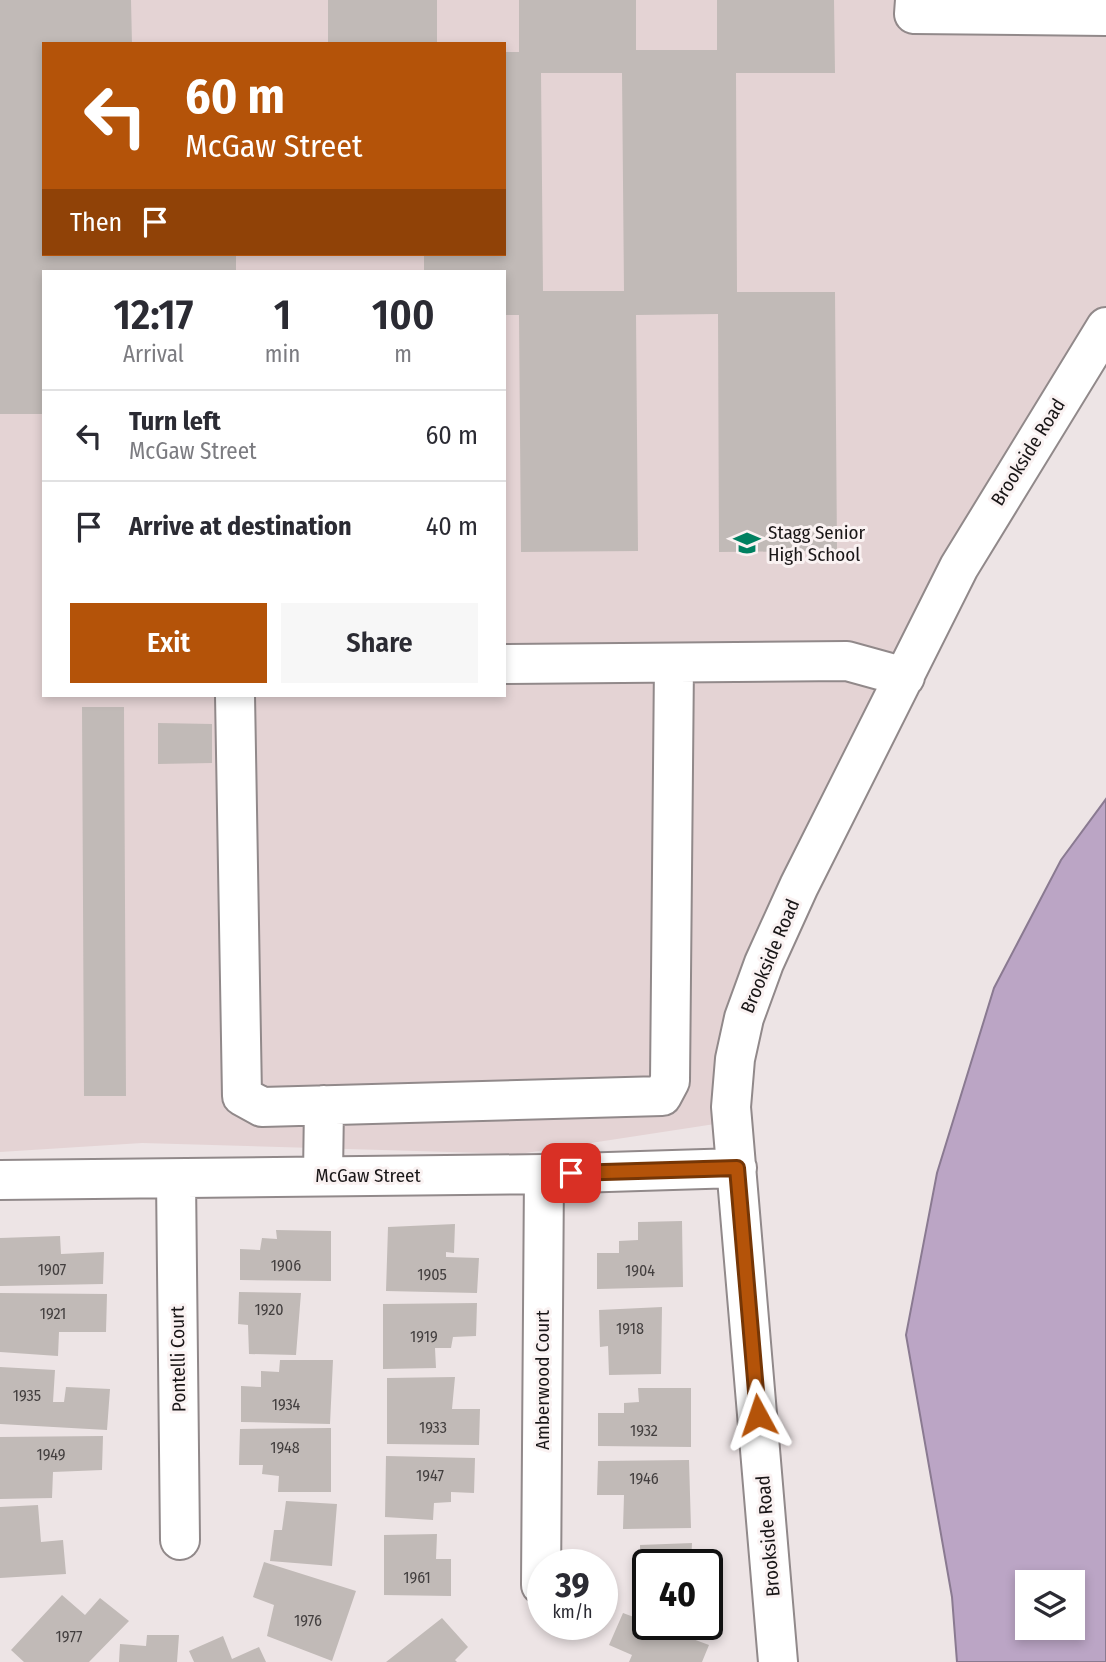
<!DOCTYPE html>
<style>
:root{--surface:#fff;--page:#f7f7f7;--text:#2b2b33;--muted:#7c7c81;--line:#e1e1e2;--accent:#b45309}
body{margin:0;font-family:"Fira Sans Condensed",sans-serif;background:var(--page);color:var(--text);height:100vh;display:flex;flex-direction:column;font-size:26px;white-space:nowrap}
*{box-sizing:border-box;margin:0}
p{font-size:23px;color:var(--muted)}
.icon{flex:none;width:38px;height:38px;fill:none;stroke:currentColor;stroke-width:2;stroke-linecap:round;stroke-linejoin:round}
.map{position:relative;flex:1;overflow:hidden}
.drawer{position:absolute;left:42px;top:270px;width:464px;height:427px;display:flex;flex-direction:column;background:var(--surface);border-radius:0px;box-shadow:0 4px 10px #0003}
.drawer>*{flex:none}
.top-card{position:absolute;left:42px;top:42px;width:464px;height:214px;border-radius:0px;box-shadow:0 4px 10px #0003;background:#b45309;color:#fff;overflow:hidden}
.buttons{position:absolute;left:1015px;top:1570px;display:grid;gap:14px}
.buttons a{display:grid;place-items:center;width:70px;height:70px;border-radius:0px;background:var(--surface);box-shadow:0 4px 10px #0003;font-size:35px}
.speed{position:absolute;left:527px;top:1549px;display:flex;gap:14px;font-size:35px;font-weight:700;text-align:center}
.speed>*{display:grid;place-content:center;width:91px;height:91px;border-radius:50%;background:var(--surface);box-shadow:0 4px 10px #0003;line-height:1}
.speed small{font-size:18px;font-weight:400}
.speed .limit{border:4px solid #111;border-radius:10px;background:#fff;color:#111}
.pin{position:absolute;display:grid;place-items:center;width:60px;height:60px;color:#fff;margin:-30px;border-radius:14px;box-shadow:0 4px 10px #0006}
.me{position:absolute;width:77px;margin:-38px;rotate:355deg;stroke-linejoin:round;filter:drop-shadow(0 0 5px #0008)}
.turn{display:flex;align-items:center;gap:24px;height:147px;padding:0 28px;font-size:32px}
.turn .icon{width:91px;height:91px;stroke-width:2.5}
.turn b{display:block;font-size:49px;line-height:60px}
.then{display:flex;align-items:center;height:66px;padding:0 28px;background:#0003;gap:14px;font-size:26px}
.eta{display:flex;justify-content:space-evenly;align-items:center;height:119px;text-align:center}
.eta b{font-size:42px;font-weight:600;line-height:49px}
.cta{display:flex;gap:14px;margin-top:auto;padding:14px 28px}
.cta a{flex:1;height:80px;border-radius:0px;background:var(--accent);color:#fff;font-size:28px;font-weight:600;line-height:80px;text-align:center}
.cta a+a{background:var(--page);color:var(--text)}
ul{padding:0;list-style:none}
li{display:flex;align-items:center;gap:21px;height:91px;padding:0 28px;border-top:2px solid var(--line)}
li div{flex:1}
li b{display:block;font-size:26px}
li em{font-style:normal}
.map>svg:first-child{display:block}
.built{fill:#e4d3d4;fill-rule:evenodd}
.water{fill:#bba5c5;stroke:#8a7a91;stroke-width:2;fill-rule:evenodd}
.building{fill:#c1bab7;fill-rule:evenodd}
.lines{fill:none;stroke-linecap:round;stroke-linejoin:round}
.minor-casing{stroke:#91898a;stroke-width:42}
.minor{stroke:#fff;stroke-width:38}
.route-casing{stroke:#753606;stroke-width:18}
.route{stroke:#b45309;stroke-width:12}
.labels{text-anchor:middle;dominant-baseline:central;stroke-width:6;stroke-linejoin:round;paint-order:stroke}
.number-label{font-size:16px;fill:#433f3f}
.street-label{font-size:19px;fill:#191617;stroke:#faf2f2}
.poi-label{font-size:19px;fill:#191617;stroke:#faf2f2;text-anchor:start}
</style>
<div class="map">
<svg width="1106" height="1662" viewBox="0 0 1106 1662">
<rect width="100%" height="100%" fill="#ede4e5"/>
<!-- built -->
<path class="built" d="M 0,0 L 1106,0 L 1106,343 L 969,580 L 774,976 L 754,1030 L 741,1120 L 519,1154 L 142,1143 L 0,1152 ZM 44,44 L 504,44 L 504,254 L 44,254 ZM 44,271 L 504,271 L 504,695 L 44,695 Z"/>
<!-- water -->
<path class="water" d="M 1106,799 L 1106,1662 L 957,1662 L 952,1597 L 906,1335 L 937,1173 L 994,988 L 1061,860 ZM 1027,1582 L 1073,1582 L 1073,1628 L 1027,1628 Z"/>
<!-- building -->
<path class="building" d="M 0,0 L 131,0 L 132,44 L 44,44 L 44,254 L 236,254 L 236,271 L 44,271 L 44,414 L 0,414 Z
M 328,0 L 437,0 L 437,44 L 328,44 Z
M 519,0 L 636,0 L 636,50 L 717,50 L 717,0 L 834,0 L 835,73 L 736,73 L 737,292 L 835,292 L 837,551 L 719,552 L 718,314 L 636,315 L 638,551 L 521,552 L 519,315 L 504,315 L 504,271 L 424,271 L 424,254 L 504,254 L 504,52 L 519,52 ZM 541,73 L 622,73 L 624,291 L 543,291 Z
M 82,707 L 124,707 L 126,1096 L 84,1096 Z
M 158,723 L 212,724 L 212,763 L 158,764 Z
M 682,1221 L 683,1287 L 597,1289 L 597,1253 L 619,1253 L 619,1241 L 638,1240 L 638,1222 Z
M 455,1224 L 454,1253 L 446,1252 L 446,1257 L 479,1258 L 477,1293 L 386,1291 L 388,1227 Z
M 276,1230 L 331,1231 L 331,1281 L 240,1280 L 240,1249 L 260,1250 L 262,1238 L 277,1239 Z
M 60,1236 L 61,1254 L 104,1252 L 103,1284 L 0,1286 L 0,1238 Z
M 239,1292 L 301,1293 L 296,1355 L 249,1354 L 248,1325 L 238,1324 Z
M 0,1293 L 107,1294 L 106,1332 L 59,1332 L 58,1356 L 0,1352 Z
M 477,1303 L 476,1336 L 453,1337 L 451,1348 L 435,1348 L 436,1368 L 383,1369 L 383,1304 Z
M 662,1307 L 661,1374 L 609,1375 L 608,1346 L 600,1347 L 599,1310 Z
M 280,1360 L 333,1360 L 330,1424 L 241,1422 L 241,1386 L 261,1387 L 261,1371 L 279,1372 Z
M 0,1367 L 55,1370 L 53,1402 L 64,1402 L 66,1387 L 110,1389 L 107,1430 L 0,1424 Z
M 455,1377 L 452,1409 L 480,1409 L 479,1445 L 387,1444 L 387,1378 Z
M 638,1388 L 691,1388 L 691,1447 L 598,1446 L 598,1413 L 624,1413 L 624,1403 L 639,1402 Z
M 331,1428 L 331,1492 L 278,1492 L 279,1476 L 262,1474 L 263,1465 L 239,1465 L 240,1429 Z
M 103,1436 L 102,1470 L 53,1472 L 52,1498 L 0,1499 L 0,1437 Z
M 386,1456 L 475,1458 L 474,1493 L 451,1492 L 451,1502 L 434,1503 L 433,1520 L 385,1517 Z
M 689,1460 L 691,1528 L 623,1529 L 624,1495 L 597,1495 L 598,1461 Z
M 286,1501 L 337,1504 L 332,1566 L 270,1561 L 274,1530 L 282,1530 Z
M 38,1505 L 41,1542 L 63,1540 L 66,1574 L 0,1578 L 0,1507 Z
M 437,1534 L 436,1559 L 451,1559 L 451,1596 L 384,1595 L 384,1535 Z
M 692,1543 L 691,1564 L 648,1564 L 648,1609 L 641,1609 L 640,1545 Z
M 264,1562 L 356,1591 L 332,1661 L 267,1636 L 274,1605 L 253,1597 Z
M 62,1595 L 85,1615 L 100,1598 L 129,1621 L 89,1662 L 24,1662 L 11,1650 Z
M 623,1613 L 709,1645 L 702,1662 L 629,1662 L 632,1655 L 609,1645 Z
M 442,1618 L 468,1647 L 455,1660 L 457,1662 L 386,1662 Z
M 147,1635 L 179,1635 L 177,1662 L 119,1662 L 120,1644 L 146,1646 Z
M 223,1636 L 232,1659 L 259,1647 L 266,1662 L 194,1662 L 189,1651 Z"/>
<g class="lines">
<!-- minor casing -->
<g class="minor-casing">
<path id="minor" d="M 915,0 L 914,14 L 1106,16
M 504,664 L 847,661 L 905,677
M 235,695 L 242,1096 L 262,1107 L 662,1096 L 670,1081 L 674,663
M 323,1175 L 324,1105
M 176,1179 L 180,1540
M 0,1180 L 544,1174 L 737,1168
M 541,1585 L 544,1174
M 778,1662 L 731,1107 L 735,1059 L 744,1018 L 764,963 L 799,886 L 959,567 L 1106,327"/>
</g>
<!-- minor -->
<use href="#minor" class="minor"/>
</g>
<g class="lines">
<!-- route casing -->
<g class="route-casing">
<path id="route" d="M 571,1173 L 737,1168 L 758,1415"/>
</g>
<!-- route -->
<use href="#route" class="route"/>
</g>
<!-- icons -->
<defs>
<g id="school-bare" transform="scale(2.1)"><path d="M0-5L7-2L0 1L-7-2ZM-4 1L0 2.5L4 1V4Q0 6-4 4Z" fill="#008060" stroke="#faf2f2" stroke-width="2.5" paint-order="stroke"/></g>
</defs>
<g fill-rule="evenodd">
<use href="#school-bare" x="747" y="543"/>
</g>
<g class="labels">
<!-- number labels -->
<g class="number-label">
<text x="286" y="1265">1906</text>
<text x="52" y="1269">1907</text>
<text x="640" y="1270">1904</text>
<text x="432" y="1274">1905</text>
<text x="269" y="1309">1920</text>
<text x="53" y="1313">1921</text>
<text x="630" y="1328">1918</text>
<text x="424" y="1336">1919</text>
<text x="27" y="1395">1935</text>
<text x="286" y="1404">1934</text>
<text x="433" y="1427">1933</text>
<text x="644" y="1430">1932</text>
<text x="285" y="1447">1948</text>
<text x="51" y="1454">1949</text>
<text x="430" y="1475">1947</text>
<text x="644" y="1478">1946</text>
<text x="417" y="1577">1961</text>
<text x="308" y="1620">1976</text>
<text x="69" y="1636">1977</text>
</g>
<!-- street labels -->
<g class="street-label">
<text transform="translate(1028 452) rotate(-58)">Brookside Road</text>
<text transform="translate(770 956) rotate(-67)">Brookside Road</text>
<text x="368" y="1175">McGaw Street</text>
<text transform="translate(178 1359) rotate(-91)">Pontelli Court</text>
<text transform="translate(542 1380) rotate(-90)">Amberwood Court</text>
<text transform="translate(768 1536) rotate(-95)">Brookside Road</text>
</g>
<!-- poi labels -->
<g class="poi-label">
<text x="768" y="532">Stagg Senior<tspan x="768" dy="22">High School</tspan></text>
</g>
</g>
</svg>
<div class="buttons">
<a><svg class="icon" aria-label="layers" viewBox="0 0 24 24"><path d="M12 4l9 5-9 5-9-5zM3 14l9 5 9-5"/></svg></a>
</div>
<div class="speed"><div>39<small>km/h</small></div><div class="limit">40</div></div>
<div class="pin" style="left:571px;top:1173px;background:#d93025"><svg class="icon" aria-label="arrive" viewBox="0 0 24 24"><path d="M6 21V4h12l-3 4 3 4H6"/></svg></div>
<svg class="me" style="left:758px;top:1415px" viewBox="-20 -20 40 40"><path d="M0-17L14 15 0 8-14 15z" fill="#b45309" stroke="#fff" stroke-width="4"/></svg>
<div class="top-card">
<div class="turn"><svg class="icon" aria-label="left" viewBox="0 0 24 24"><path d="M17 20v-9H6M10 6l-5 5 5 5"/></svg><div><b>60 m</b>McGaw Street</div></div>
<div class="then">Then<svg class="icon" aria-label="arrive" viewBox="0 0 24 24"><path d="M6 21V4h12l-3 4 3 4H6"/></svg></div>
</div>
<section class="drawer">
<div class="eta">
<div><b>12:17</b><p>Arrival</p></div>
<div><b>1</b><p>min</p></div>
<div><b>100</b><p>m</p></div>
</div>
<ul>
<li><svg class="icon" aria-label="left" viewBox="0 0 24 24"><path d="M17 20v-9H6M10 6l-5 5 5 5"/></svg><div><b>Turn left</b><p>McGaw Street</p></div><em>60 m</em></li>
<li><svg class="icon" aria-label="arrive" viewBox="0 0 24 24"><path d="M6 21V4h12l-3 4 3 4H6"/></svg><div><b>Arrive at destination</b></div><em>40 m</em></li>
</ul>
<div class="cta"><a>Exit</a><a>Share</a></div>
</section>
</div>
